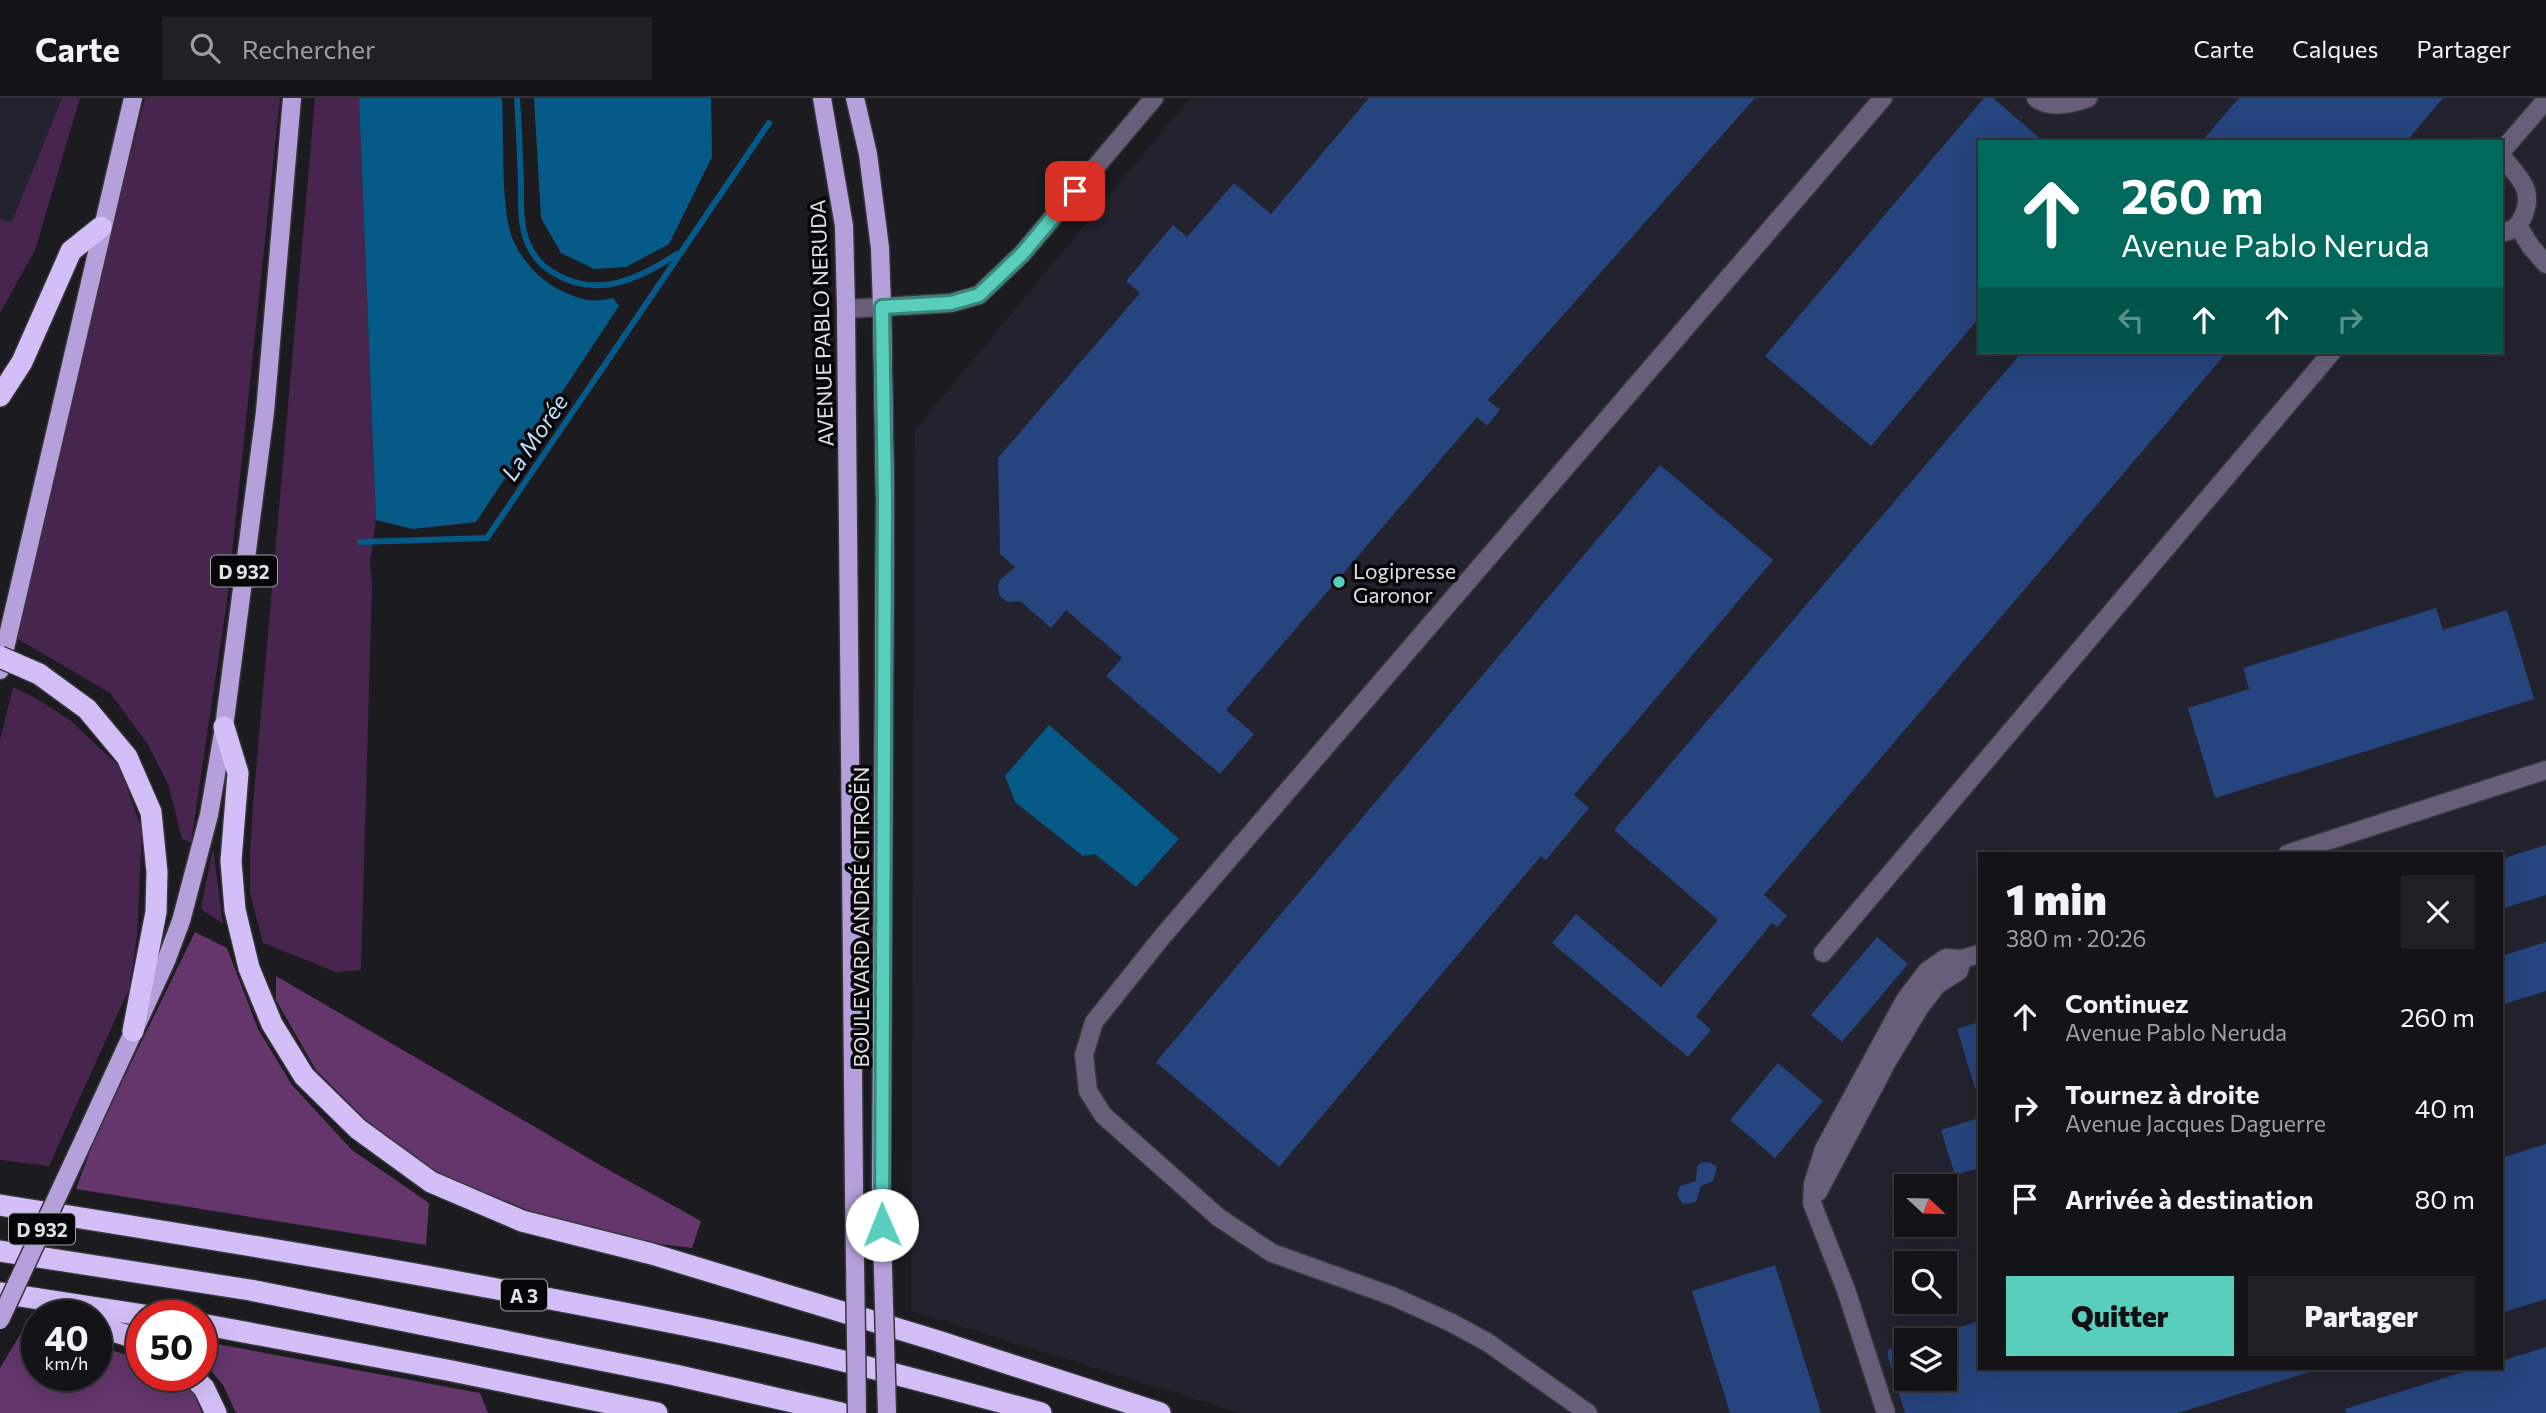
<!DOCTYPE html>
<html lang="fr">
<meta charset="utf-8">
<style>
:root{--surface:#141418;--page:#212125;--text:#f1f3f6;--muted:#9d9ea2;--line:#333337;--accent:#5acebc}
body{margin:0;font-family:Commissioner,sans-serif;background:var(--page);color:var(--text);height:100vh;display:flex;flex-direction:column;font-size:26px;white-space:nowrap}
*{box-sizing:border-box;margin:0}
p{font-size:23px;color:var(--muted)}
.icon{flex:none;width:38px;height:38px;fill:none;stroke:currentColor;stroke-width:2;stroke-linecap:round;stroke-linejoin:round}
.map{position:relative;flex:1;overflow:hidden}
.side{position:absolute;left:1978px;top:754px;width:525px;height:518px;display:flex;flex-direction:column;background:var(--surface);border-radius:0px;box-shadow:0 7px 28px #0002,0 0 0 2px var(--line)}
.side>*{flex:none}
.guide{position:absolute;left:1978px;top:42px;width:525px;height:214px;border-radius:0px;box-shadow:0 7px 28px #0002,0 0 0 2px var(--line);background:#00695c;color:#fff;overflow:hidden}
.needle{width:46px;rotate:112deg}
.fabs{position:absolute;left:1894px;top:1076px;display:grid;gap:14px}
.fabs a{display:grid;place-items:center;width:63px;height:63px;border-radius:0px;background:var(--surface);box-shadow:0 7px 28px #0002,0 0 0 2px var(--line);font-size:35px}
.speed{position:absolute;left:21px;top:1202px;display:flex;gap:14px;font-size:35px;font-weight:700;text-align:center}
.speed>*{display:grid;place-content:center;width:91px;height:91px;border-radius:50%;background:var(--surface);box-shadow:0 7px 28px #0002,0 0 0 2px var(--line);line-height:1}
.speed small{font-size:18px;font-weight:400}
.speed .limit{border:10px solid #d22;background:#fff;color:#111}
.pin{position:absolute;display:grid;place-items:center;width:60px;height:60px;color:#fff;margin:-30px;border-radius:14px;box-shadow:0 4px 10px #0006}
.me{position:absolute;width:77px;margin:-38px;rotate:359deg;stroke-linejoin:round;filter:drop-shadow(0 0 5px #0008)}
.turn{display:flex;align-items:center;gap:24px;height:147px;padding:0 28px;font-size:32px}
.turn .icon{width:91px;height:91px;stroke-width:2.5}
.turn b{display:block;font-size:49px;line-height:60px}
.lanes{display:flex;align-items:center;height:66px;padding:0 28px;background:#0003;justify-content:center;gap:35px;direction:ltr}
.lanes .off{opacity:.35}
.round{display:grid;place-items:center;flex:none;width:74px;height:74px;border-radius:0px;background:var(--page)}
.headline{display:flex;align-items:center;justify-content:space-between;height:119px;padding:0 28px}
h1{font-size:42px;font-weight:800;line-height:52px}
.action{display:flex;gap:14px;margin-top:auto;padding:14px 28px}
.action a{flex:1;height:80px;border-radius:0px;background:var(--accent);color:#111;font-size:28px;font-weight:800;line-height:80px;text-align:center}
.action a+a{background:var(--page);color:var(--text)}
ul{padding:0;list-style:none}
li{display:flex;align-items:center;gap:21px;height:91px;padding:0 28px}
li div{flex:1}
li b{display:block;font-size:26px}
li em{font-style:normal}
header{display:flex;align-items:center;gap:42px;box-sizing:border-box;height:98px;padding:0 35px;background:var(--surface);border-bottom:2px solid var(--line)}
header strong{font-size:33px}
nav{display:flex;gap:38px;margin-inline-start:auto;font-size:24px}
.search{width:490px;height:63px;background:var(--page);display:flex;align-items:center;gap:18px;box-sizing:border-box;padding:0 24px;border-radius:0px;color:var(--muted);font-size:26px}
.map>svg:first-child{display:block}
.built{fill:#22232e;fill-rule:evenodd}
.green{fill:#48254f}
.forest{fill:#64366c}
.water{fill:#065a87}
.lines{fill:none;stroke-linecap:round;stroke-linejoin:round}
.stream{stroke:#065a87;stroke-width:6}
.building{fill:#26447d}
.minor-casing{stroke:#37373b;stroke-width:21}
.major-casing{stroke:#37373b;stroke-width:21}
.highway-casing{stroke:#37373b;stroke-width:24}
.minor{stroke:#685e7a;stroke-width:18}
.major{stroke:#b6a0db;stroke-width:18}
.highway{stroke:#d3bef7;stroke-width:21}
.major-bridge-casing{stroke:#37373b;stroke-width:21;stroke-linecap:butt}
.highway-bridge-casing{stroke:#37373b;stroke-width:24;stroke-linecap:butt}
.major-bridge{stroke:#b6a0db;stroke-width:18}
.highway-bridge{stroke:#d3bef7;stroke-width:21}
.route-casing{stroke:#3a867a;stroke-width:18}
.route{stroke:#5acebc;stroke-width:12}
.poi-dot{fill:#5acebc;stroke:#060608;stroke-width:2.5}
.labels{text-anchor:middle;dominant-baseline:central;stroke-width:7;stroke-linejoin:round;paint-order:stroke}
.shield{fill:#060608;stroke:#9f9fa2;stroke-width:2}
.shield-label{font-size:19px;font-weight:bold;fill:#e0e0e4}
.street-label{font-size:21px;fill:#e0e0e4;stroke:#060608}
.poi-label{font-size:21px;fill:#e0e0e4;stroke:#060608;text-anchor:start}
.water-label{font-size:23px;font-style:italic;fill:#bde1fc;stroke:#060608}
</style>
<header>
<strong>Carte</strong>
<div class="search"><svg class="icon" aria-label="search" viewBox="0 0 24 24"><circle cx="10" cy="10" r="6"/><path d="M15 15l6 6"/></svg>Rechercher</div>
<nav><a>Carte</a><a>Calques</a><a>Partager</a></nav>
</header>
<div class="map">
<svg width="2546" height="1315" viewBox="0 0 2546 1315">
<rect width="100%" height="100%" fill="#1b1b20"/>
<!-- built -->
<path class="built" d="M 0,0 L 80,0 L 35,152 L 0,215 Z
M 1190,0 L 2546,0 L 2546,1315 L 1240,1315 L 911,1213 L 915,332 ZM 1979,44 L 2501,44 L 2501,254 L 1979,254 ZM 1979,756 L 2501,756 L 2501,1270 L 1979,1270 ZM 1906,1088 L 1944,1088 L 1944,1127 L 1906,1127 ZM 1906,1166 L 1944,1166 L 1944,1204 L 1906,1204 ZM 1906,1242 L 1944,1242 L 1944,1281 L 1906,1281 Z"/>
<!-- green -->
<path class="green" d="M 62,0 L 80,0 L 35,152 L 0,215 L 0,122 L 12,124 Z
M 145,0 L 280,0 L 227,503 L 191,744 L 182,741 L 168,686 L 147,645 L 110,595 L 16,540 L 93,205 Z
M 315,0 L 359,0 L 376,422 L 370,464 L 372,487 L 361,872 L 336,874 L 263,845 L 250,795 L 250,752 L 253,707 Z
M 13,589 L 35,600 L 70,622 L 119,668 L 142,732 L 137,838 L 129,891 L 49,1068 L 0,1062 L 0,643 Z
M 213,750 L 223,826 L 201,811 Z"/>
<!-- forest -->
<path class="forest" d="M 195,834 L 227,850 L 258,931 L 292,987 L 352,1052 L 429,1105 L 426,1147 L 76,1091 L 96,1037 Z
M 276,878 L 607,1071 L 701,1123 L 692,1150 L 660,1146 L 530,1113 L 439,1076 L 367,1023 L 316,972 L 276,902 Z
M 26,1227 L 37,1230 L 37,1278 L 96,1278 L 96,1248 L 142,1261 L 142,1278 L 176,1278 L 195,1298 L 202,1315 L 0,1315 L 0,1270 Z
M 201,1243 L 480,1295 L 488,1315 L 236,1315 L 223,1287 L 201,1261 Z"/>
<!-- water -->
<path class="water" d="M 359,0 L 502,0 C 504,34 500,117 514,144 C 523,164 542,184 562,193 C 582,202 592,205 613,200 L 619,208 L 476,424 L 413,431 L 376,422 Z
M 534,0 L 711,0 L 712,59 L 669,146 L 626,169 L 594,171 L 561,155 L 541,120 Z
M 1049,627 L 1179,741 L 1136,789 L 1095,756 L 1083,758 L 1015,704 L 1005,678 Z"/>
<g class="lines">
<!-- stream -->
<path class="stream" d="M 517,0 C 519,29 520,58 521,87 C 521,106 520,128 528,146 C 533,157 542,168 552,174 C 596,202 639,181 677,156
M 360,444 L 487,440 L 769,25"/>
</g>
<!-- building -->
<path class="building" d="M 1369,0 L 1755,0 L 1488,302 L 1500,312 L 1487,328 L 1477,319 L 1226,612 L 1254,636 L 1220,676 L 1106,578 L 1122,560 L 1066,512 L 1051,530 L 1020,503 L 1007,504 L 999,497 L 998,486 L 1001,481 L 1015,469 L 1000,456 L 998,360 L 1140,195 L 1126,183 L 1173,127 L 1187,139 L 1234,85 L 1271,116 Z
M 1984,0 L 1993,0 L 2044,44 L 1979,44 L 1979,220 L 1871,348 L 1765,258 Z
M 2239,0 L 2443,0 L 2406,44 L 2201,44 Z
M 2022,254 L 2227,254 L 1764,797 L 1787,818 L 1777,829 L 1772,825 L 1696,918 L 1711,932 L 1688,959 L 1552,845 L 1576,816 L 1661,889 L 1718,822 L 1614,732 Z
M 1660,367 L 1773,462 L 1574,697 L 1589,710 L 1546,762 L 1541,758 L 1279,1069 L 1156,964 Z
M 2436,510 L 2443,532 L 2507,512 L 2534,601 L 2215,700 L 2188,610 L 2249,591 L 2243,570 Z
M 2546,747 L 2546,797 L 2501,811 L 2501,761 Z
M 1877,839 L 1908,866 L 1842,944 L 1811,917 Z
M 2546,844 L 2546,893 L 2501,907 L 2501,858 Z
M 1979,924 L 1979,990 L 1975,990 L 1957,931 Z
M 1778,965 L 1823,1003 L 1775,1060 L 1730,1022 Z
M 1979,1020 L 1979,1070 L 1955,1077 L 1941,1032 Z
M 2546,1046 L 2546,1201 L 2501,1215 L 2501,1060 Z
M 1709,1064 L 1717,1069 L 1713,1083 L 1701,1088 L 1696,1104 L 1683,1106 L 1677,1097 L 1680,1088 L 1696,1083 L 1697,1069 L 1700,1065 Z
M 1775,1167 L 1821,1315 L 1730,1315 L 1692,1193 Z
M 1979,1223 L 1979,1270 L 2308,1270 L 2309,1274 L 2178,1315 L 1905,1315 L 1888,1259 L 1888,1252 L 1906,1246 L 1906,1281 L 1944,1281 L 1944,1234 Z
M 2546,1249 L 2546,1315 L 2346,1315 L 2345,1311 L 2476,1270 L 2501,1270 L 2501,1263 Z"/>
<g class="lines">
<!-- minor casing -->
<g class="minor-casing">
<path id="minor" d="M 2036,0 C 2049,11 2073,6 2088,0
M 2501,54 L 2546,2
M 2501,57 C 2508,67 2519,77 2524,88 C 2533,104 2521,136 2501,134
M 2518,128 L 2531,149 L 2546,166
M 846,211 L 951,205 L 979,197 L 1022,156 L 1154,0
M 2287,756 L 2546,672
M 1823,855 L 2332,254
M 1818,1094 L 1888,962 L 1920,909 L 1937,887 L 1959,873 L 1962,861
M 1588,1315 L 1487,1244 L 1450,1224 L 1392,1198 L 1272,1155 L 1218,1119 L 1103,1017 L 1088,993 L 1084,957 L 1094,924 L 1162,839 L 1883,0
M 1886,1315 L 1846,1192 L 1812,1105 L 1813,1086 L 1824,1051 L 1905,902 L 1927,873 L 1946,860 L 1962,861 L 1979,856"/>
</g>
<!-- major casing -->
<g class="major-casing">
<path id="major" d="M 822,0 L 844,128 L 846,211 L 854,1091
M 855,0 L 868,56 L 880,150 L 882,209 L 885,403 L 881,1101
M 0,572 L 133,0
M 84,1041 L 166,863 L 181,823 L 209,717 L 224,629 L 265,314 L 292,0"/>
</g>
<!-- highway casing -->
<g class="highway-casing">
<path id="highway" d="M 0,298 L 22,264 L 71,153 L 101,129
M 39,576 L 87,611 L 127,659 L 151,714 L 157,774 L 156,814 L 133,933
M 224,629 L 238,675 L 231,763 L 235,812 L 249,870 L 272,926 L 304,978 L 358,1031 L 431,1084 L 522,1123 L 652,1156 L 938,1243 L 1160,1315
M 0,1107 C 229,1143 457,1181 684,1227 C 804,1251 923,1283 1041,1315
M 0,1153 L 250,1192 L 675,1277 L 841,1315
M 0,1195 L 149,1218
M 201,1226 L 447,1272 L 657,1315
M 96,1228 L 142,1242
M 192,1278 L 204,1290 L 216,1315"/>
</g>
<!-- minor -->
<use href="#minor" class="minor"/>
<!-- major -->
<use href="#major" class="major"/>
<!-- highway -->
<use href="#highway" class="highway"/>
<!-- major-bridge casing -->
<g class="major-bridge-casing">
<path id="major-bridge" d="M 854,1091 L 857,1315
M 881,1101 L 887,1315
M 0,1222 L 84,1041"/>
</g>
<!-- highway-bridge casing -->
<g class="highway-bridge-casing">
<path id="highway-bridge" d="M 0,559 L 39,576"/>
</g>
<!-- major-bridge -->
<use href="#major-bridge" class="major-bridge"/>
<!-- highway-bridge -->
<use href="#highway-bridge" class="highway-bridge"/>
</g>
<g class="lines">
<!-- route casing -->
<g class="route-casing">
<path id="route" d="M 882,1127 L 885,403 L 882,209 L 951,205 L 979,197 L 1022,156 L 1075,93"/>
</g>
<!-- route -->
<use href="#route" class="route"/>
</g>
<!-- markers -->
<circle class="poi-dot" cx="1339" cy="484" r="7"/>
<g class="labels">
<!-- shield labels -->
<g class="shield">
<rect x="211" y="457.5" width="66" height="31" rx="5"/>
<rect x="9" y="1115.5" width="66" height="31" rx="5"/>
<rect x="501" y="1181.5" width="46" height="31" rx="5"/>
</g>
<g class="shield-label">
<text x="244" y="473">D 932</text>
<text x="42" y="1131">D 932</text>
<text x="524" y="1197">A 3</text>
</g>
<!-- street labels -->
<g class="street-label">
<text transform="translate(821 225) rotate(-92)">AVENUE PABLO NERUDA</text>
<text transform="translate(860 819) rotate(-90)">BOULEVARD ANDRÉ CITROËN</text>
</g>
<!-- poi labels -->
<g class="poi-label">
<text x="1353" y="472">Logipresse<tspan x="1353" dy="24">Garonor</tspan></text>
</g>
<!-- water labels -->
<g class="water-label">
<text transform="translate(534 339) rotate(-56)">La Morée</text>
</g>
</g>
</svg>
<div class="fabs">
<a><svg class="needle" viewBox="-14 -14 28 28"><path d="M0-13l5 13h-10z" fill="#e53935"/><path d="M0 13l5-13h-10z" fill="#9d9ea2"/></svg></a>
<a><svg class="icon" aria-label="search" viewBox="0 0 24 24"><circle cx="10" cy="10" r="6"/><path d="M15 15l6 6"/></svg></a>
<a><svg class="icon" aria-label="layers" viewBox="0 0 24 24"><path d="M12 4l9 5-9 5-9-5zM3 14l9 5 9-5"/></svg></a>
</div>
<div class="speed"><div>40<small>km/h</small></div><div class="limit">50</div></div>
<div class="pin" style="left:1075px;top:93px;background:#d93025"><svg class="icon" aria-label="arrive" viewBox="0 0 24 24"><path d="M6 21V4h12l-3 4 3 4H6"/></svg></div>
<svg class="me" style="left:882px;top:1127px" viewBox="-20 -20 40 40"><circle r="19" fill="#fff"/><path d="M0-13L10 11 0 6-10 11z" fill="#5acebc"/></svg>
<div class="guide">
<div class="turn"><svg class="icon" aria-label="ahead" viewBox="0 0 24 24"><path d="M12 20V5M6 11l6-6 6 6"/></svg><div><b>260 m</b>Avenue Pablo Neruda</div></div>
<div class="lanes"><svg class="icon off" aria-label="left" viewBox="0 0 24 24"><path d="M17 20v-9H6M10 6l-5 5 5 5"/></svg><svg class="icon" aria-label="ahead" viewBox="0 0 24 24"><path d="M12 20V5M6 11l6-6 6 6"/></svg><svg class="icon" aria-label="ahead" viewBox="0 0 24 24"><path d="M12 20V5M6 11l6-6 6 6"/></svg><svg class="icon off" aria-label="right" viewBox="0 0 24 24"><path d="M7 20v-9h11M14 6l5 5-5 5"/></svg></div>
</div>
<section class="side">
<div class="headline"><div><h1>1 min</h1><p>380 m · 20:26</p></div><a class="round"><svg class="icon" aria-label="close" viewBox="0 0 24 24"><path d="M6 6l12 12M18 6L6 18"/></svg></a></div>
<ul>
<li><svg class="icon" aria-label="ahead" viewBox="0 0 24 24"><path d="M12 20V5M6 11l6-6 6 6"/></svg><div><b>Continuez</b><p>Avenue Pablo Neruda</p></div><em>260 m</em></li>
<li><svg class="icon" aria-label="right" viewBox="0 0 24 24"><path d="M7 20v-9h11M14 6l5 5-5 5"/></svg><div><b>Tournez à droite</b><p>Avenue Jacques Daguerre</p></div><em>40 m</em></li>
<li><svg class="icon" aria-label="arrive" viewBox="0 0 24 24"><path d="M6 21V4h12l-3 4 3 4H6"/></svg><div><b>Arrivée à destination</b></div><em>80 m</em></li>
</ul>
<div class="action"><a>Quitter</a><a>Partager</a></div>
</section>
</div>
